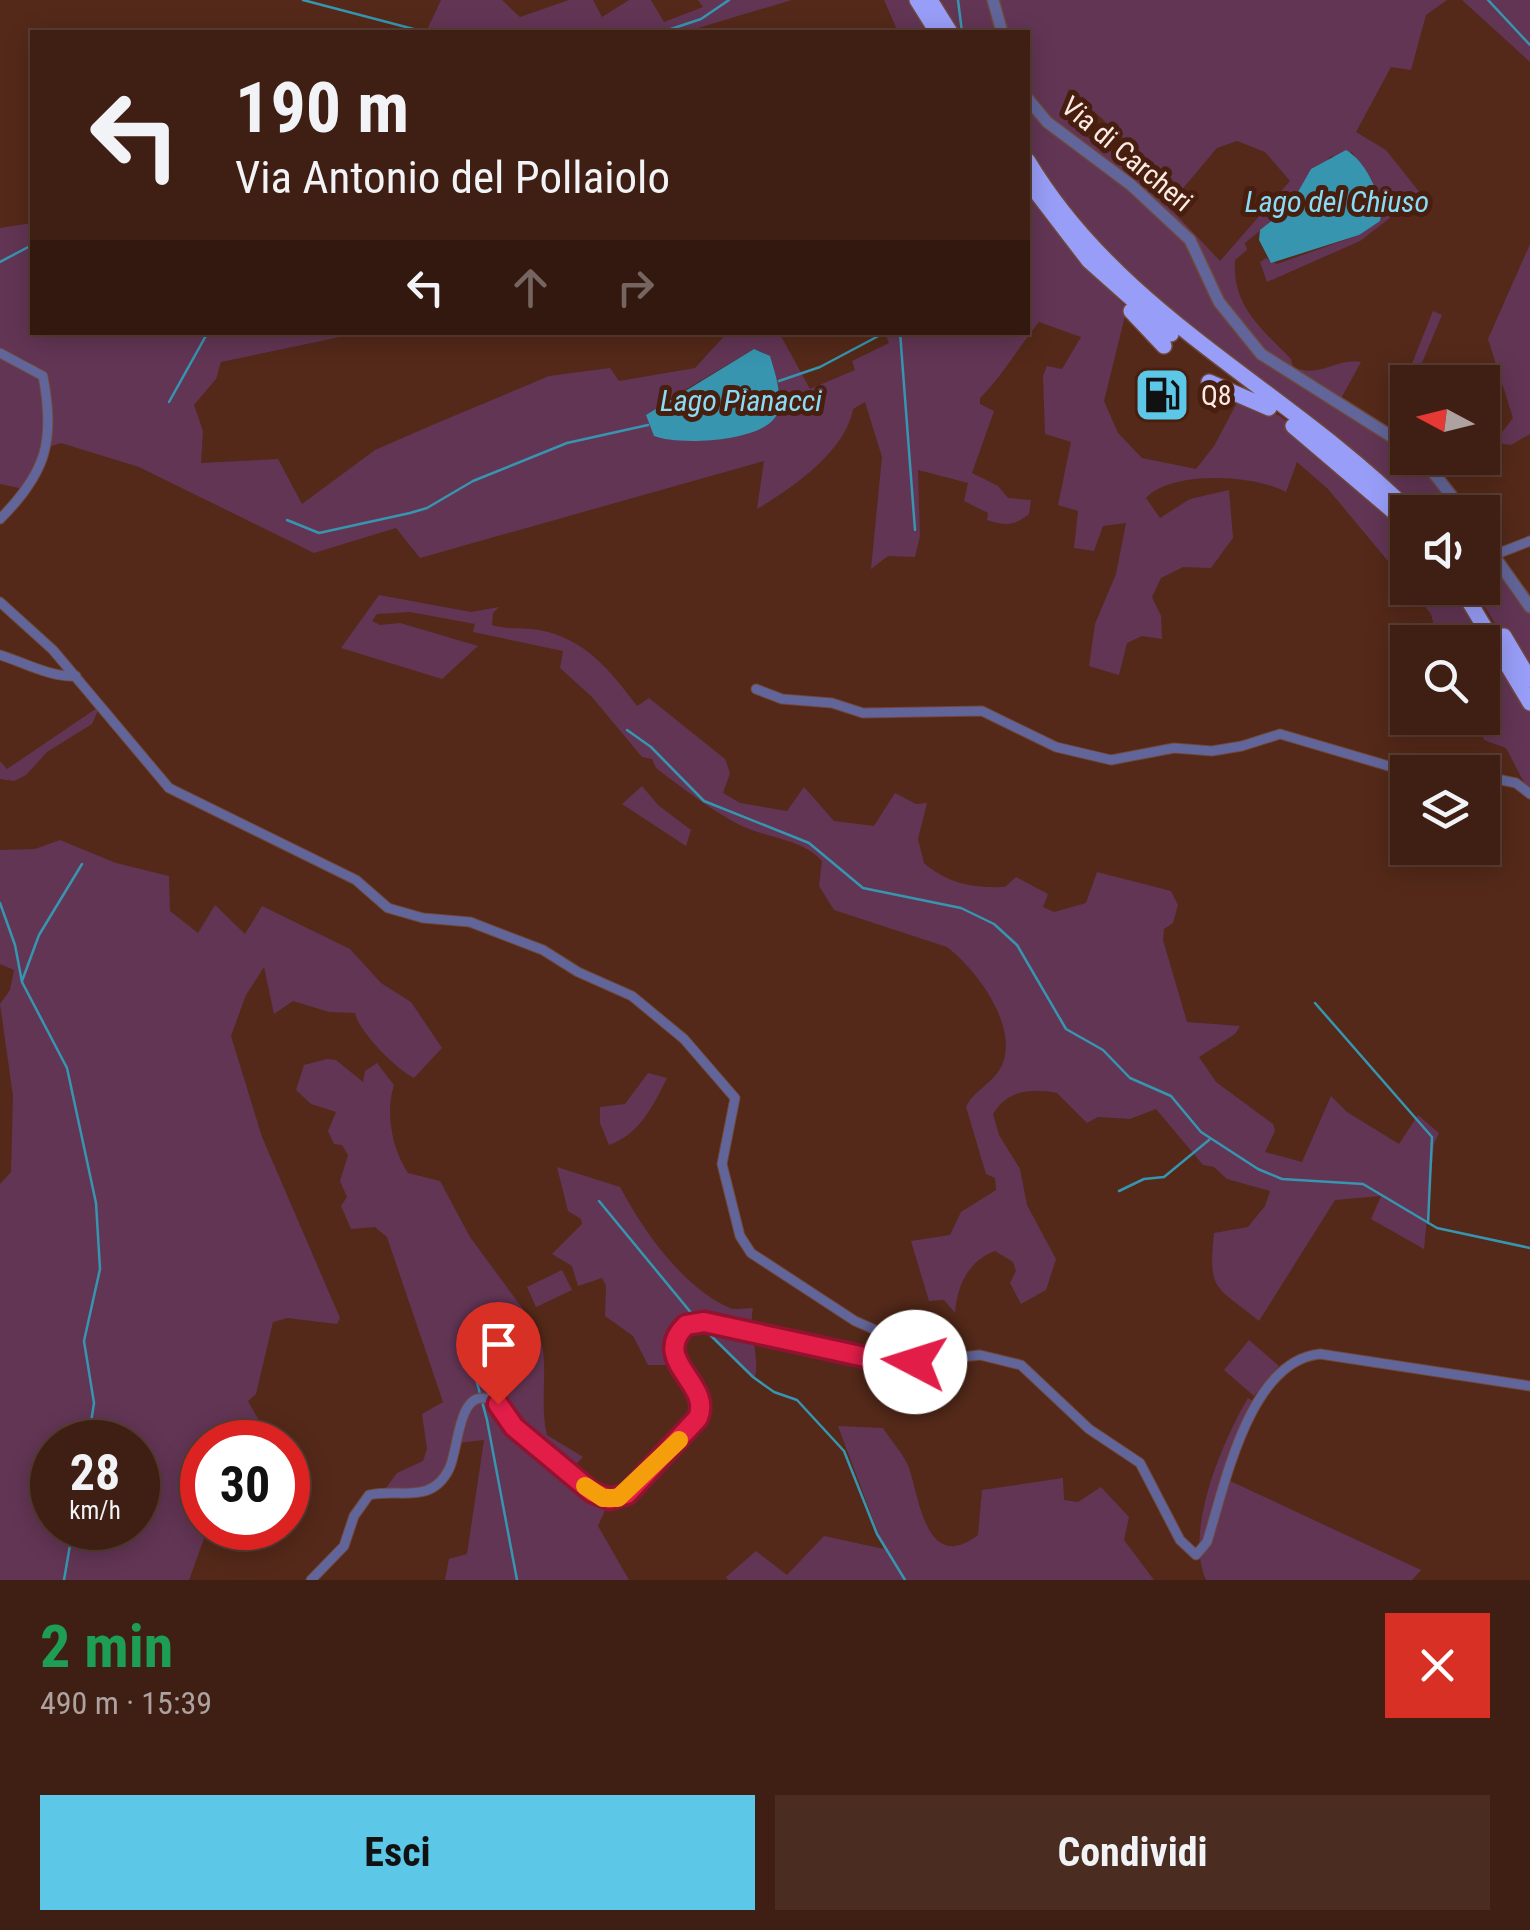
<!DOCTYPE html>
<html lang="it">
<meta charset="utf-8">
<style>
:root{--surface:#3f1f13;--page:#4a2c21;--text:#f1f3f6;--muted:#ada2a0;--line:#583d33;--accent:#5cc7e7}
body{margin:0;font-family:"Roboto Condensed",sans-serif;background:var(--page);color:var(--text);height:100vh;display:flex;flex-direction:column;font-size:38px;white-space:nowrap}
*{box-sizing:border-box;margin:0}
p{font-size:32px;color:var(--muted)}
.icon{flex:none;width:55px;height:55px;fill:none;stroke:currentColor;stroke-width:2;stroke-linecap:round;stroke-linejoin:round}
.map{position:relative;height:1580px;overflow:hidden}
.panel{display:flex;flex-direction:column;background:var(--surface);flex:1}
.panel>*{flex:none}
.banner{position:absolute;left:30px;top:30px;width:1000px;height:305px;border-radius:0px;box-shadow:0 5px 25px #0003,0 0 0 2px var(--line);background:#3f1f13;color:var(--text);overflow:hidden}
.needle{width:65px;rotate:277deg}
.fabs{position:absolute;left:1390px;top:365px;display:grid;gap:20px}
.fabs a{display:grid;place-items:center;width:110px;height:110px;border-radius:0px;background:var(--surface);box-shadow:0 5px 25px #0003,0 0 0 2px var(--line);font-size:50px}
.speed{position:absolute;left:30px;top:1420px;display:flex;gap:20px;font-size:50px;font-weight:700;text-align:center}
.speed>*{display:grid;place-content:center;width:130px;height:130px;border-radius:50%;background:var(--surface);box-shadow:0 5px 25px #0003,0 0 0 2px var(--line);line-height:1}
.speed small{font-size:25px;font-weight:400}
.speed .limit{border:15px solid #d22;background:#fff;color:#111}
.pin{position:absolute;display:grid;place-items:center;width:85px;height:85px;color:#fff;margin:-102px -42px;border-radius:50% 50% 50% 0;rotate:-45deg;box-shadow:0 0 10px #0007}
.pin .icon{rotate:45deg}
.me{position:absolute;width:110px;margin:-55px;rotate:275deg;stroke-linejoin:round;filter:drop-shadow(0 0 8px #0008)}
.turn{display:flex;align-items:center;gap:35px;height:210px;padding:0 40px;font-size:45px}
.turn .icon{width:130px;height:130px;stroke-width:2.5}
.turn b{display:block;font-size:70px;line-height:85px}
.lanes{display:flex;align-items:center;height:95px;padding:0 40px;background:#0003;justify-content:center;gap:50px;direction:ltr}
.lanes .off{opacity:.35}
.round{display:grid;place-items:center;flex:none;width:105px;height:105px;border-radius:0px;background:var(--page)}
.head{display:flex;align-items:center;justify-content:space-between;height:170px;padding:0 40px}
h1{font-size:60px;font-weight:700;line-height:75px;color:#1e9e55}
.primary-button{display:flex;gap:20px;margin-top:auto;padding:20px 40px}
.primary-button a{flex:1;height:115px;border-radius:0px;background:var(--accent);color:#111;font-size:40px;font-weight:700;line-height:115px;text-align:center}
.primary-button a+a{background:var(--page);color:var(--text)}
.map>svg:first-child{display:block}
.green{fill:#623554;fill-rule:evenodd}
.water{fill:#3795b0}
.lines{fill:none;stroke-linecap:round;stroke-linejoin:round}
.stream{stroke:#3795b0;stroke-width:2.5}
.minor-casing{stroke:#6f483a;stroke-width:11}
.tertiary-casing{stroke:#6f483a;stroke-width:14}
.trunk-casing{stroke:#6f483a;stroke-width:18}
.minor{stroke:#626599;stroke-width:9}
.tertiary{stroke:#626599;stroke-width:11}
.trunk{stroke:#989df7;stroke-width:15}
.route-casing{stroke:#92132f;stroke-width:25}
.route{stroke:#e11d48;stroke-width:18}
.slow{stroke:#f59e0b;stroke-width:18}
.labels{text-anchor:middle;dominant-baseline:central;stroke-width:10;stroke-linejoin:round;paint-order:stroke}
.street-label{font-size:28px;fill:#fcebe5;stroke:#481e0f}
.poi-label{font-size:28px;fill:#fcebe5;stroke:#481e0f;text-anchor:start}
.water-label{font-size:30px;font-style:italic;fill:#89dcf7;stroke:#481e0f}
</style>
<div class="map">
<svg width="1530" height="1580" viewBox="0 0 1530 1580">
<rect width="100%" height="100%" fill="#542919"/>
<!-- green -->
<path class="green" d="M 441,0 L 502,0 L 520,17 L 569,0 L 593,0 L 602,17 L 629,0 L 651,0 L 664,22 L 703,7 L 698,0 L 792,0 L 685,32 L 426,32 Z
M 884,0 L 917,0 L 937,32 L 898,32 Z
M 930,0 L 1447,0 L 1426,15 L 1411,70 L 1391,67 L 1356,132 L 1386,150 L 1421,194 L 1360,241 L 1267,282 L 1260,262 L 1266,258 L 1277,264 L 1359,235 L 1379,199 L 1352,152 L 1330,157 L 1290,206 L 1245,243 L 1247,250 L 1235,260 C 1232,306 1261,328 1291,359 L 1293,367 C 1320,379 1337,357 1361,362 L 1338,404 L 1407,447 L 1408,458 L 1422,458 L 1464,512 L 1410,512 L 1122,279 L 1028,161 L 1028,32 L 950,32 ZM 1069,89 L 1138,151 L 1133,165 L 1082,134 L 1062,108 ZM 1237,141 L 1265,152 L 1290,181 L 1220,261 L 1155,192 L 1179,193 L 1217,148 Z
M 1462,0 L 1530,0 L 1530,62 Z
M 1028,181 L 1095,276 L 1127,308 L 1104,401 L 1118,433 L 1142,458 L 1196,469 L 1214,446 L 1239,399 L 1280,416 L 1407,524 L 1407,584 L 1328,489 L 1297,462 L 1286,492 C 1255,475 1172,470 1146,498 L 1160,518 L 1190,499 L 1229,490 L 1233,538 L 1211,568 L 1183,567 L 1161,578 L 1152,597 L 1161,616 L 1162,639 L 1142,636 L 1127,643 L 1119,675 L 1089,666 L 1095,624 L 1116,574 L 1126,523 L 1103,526 L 1094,551 L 1074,548 L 1078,511 L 1058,505 L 1071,442 L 1045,434 L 1043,376 L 1047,366 L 1062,369 L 1081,337 L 1039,322 C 1018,348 1002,376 980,398 L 980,404 L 994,411 L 972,473 L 998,486 L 1008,498 L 1031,500 L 1029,514 C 1014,526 1006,526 987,520 L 988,513 L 964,501 L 968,483 L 918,470 L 920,536 L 915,557 L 888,556 L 871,569 L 882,457 L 865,402 L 853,409 C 846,451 791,489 757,509 L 764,461 L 420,558 L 396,528 L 314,553 L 139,467 L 61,443 L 49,447 L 24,489 L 0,484 L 0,228 L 32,223 L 32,332 L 359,333 L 221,362 L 216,379 L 194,405 L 203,431 L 201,463 L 278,459 L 302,504 L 375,450 L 430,426 L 549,376 L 610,368 L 619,381 L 695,368 L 727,333 L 781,336 L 810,389 L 855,370 L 852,361 L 889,343 L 885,333 L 1028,332 ZM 754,349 L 654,436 L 658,406 Z
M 1530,244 L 1530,434 L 1511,445 L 1503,444 L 1499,436 L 1513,418 L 1488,339 Z
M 1433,311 L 1442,315 L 1414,382 L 1408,382 L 1405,403 L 1403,386 Z
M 1483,539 L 1530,607 L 1530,680 L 1473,588 L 1482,588 Z
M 1410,588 L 1461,588 L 1530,703 L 1530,794 L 1506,748 L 1484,740 L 1477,718 L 1482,718 L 1482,642 L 1438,642 L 1431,614 Z
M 379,595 L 471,612 L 499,607 L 493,613 L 492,625 C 508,630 522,627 539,630 C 584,638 610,670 637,706 L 649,698 L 725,759 L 730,773 L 723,793 L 740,803 L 787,811 L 804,787 L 834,821 L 874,826 L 895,793 L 916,804 L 927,803 L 918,839 L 924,863 C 948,884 973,888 1005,887 L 1016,877 L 1048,894 L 1043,907 L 1054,912 L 1086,903 L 1097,872 L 1171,891 L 1178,905 L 1173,923 L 1164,929 L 1163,940 L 1187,1022 L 1240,1026 L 1235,1034 L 1199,1057 L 1216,1082 L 1273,1124 L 1275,1131 L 1265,1152 L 1302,1162 L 1331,1096 L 1347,1112 L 1399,1144 L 1418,1115 L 1439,1133 L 1434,1144 L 1424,1249 L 1371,1219 L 1381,1196 L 1335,1200 L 1259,1321 C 1215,1285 1208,1292 1214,1233 L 1248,1227 L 1265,1206 L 1270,1191 L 1227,1179 L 1214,1167 L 1203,1165 L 1156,1109 L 1130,1119 L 1098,1117 L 1087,1123 L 1057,1093 C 1032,1088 1007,1090 993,1114 L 999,1135 L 1020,1169 L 1027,1205 L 1056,1259 L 1046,1290 L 1021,1304 L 1010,1283 L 1016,1271 L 1013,1262 L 995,1251 C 968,1261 957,1286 955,1313 L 944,1300 L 929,1301 L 911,1241 L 950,1235 L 961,1212 L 996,1190 L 995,1178 L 986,1174 L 966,1107 C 974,1090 994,1083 1002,1065 C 1019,1026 976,969 947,947 L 834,910 L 819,886 L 822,861 C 800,837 765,839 736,823 C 708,808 681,787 656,768 L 652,759 L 642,757 L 592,697 L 560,668 L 563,651 L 473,632 L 475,624 L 410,612 L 377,614 L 372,621 L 380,625 L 400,623 L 478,646 L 442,679 L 341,648 Z
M 100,706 L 92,724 L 47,752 L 26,775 L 14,781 L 0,779 L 0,761 L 7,769 Z
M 642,786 L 658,805 L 691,830 L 686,846 L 622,804 Z
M 60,840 L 116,863 L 169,876 L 170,911 L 198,933 L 215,905 L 245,934 L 262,906 L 350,949 L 381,983 L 411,1002 L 442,1048 L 414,1078 C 396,1069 359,1032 355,1013 L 329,1012 L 293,1001 L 274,1014 L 264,967 L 246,995 L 231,1036 L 262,1137 L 340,1318 L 337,1324 L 287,1318 L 273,1322 L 256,1394 L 248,1401 L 271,1442 L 202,1442 L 200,1503 L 205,1536 L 189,1580 L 0,1580 L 0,1184 L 11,1172 L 13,1096 L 0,1004 L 10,990 L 14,970 L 0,964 L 0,850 L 35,849 ZM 52,1442 L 138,1442 L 138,1528 L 52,1528 Z
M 327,1059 L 336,1060 L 363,1082 L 365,1071 L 377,1063 L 394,1085 C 385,1113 392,1149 408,1173 L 440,1181 L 470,1237 L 536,1327 C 552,1359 538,1399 547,1435 L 583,1457 L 569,1471 L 610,1499 L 598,1526 L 629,1580 L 445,1580 L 449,1559 L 467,1554 L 484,1440 L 458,1443 L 432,1490 L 383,1492 L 397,1473 L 423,1461 L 427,1449 L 422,1414 L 443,1402 L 387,1237 L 375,1227 L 351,1229 L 341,1206 L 347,1197 L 340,1181 L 348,1155 L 342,1145 L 334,1144 L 328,1131 L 336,1112 L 311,1104 L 296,1090 L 304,1065 Z
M 648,1073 L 667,1078 C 653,1106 640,1134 609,1145 L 600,1123 L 600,1107 L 625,1104 Z
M 557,1167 L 620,1187 C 643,1230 682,1287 730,1308 C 736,1310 746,1308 753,1308 C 748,1333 760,1355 755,1378 L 699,1323 L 679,1332 L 676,1365 L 648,1365 L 633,1336 L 605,1316 L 606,1286 L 602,1278 L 578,1286 L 572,1266 L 552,1254 L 582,1224 L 581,1219 L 568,1211 Z
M 562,1270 L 572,1290 L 536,1307 L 527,1287 Z
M 1249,1340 L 1279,1366 L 1254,1396 L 1224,1370 Z
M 1248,1398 L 1256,1403 L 1228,1480 L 1421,1570 L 1412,1580 L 1206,1580 C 1184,1532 1222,1442 1248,1398 Z
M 838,1426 L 883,1428 C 891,1441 904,1454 909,1468 C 920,1501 927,1574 978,1535 L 982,1490 L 1063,1478 L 1064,1500 L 1078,1502 L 1101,1487 L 1129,1517 L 1124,1540 L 1154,1580 L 728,1580 L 726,1577 L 756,1551 L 787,1575 L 824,1536 L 884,1549 Z"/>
<!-- water -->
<path class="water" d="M 1346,150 C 1366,161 1384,199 1380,221 L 1359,235 L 1271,263 L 1259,240 L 1260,230 L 1290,206 L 1311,169 Z
M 754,349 L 770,356 C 775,373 782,393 778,411 C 771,442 678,446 654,436 L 646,415 Z"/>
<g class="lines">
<!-- stream -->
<path class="stream" d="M 303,0 L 425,32
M 958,0 L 962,32
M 1488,0 L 1530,45
M 662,32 L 701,19 L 729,0
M 0,262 L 32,245
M 900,332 L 915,530
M 779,381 L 820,367 L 886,332
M 169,402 L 208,332
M 287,520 L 319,533 L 410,513 L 427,508 L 473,481 L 567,443 L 648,425
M 627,730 L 651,747 L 704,801 L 809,843 L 863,888 L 961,908 L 994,924 L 1017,945 L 1066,1029 L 1103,1050 L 1130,1078 L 1171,1096 L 1201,1132 L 1258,1169 L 1282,1179 L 1363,1184 L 1437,1228 L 1530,1248
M 0,903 L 15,945 L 22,982 L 67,1068 L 96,1203 L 100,1269 L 84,1341 L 94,1403 L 88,1442
M 22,981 L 39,935 L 82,864
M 1315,1003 L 1432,1137 L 1428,1223
M 1119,1191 L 1144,1179 L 1164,1177 L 1209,1140
M 599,1201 L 697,1320
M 701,1326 L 753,1377 L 774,1392 L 797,1400 L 844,1451 L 877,1534 L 905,1580
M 467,1345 L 487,1420 L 517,1580
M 64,1580 L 73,1528"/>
<!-- minor casing -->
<g class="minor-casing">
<path id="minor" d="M 0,353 L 43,376 C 55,440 47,472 0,519
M 1494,555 L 1530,541
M 0,602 L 53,650 L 169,788 L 356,880 L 388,908 L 423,918 L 470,922 L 543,950 L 578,972 L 632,996 L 684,1039 L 735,1098 L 722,1164 L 740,1236 L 751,1253 L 855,1321 L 912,1346 L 915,1362
M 0,655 C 23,662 52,678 76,676
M 756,689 L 782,699 L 832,703 L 863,713 L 982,711 L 1056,747 L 1111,760 L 1174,748 L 1212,751 L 1242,746 L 1280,734 L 1409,772
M 1482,776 L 1516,783 L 1530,794
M 311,1580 L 344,1546 L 354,1516 L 369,1495 C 400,1488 431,1505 449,1469 C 458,1451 458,1398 482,1398 C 499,1397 504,1417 514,1427 C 533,1443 596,1505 619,1498 C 632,1493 643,1478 653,1468 C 670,1452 693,1431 702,1410 C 697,1384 646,1339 694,1323 L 897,1364 L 980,1355 L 1021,1365 L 1089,1429 L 1140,1463 L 1180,1540 L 1196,1555 L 1207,1542 C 1225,1485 1249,1361 1320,1354 L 1530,1386"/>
</g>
<!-- tertiary casing -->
<g class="tertiary-casing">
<path id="tertiary" d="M 993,0 L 1002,32
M 1028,99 L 1047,122 L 1131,185 L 1190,240 L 1219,302 L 1261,354 L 1408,447
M 1422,458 L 1464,512
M 1482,539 L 1530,607"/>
</g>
<!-- trunk casing -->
<g class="trunk-casing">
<path id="trunk" d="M 917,0 L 937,32
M 930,0 L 950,32
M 1028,161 C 1120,315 1287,389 1410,512
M 1030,184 L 1089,261 L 1171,334
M 1131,311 L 1164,346
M 1209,382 L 1269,408
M 1293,426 L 1408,524
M 1461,588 L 1530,703
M 1504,636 L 1530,680"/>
</g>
<!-- minor -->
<use href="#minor" class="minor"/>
<!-- tertiary -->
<use href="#tertiary" class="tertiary"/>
<!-- trunk -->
<use href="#trunk" class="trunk"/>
</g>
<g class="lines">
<!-- route casing -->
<g class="route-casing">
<path id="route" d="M 498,1404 L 514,1427 L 592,1492 L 610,1499 L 627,1494 L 698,1418 C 713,1383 649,1361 686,1325 L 704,1322 L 897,1364 L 915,1362"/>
</g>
<!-- route -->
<use href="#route" class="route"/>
<!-- slow -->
<path class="slow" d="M 585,1486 L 603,1498 L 618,1498 L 679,1440"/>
</g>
<!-- icons -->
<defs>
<g id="fuel-square" transform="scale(2.875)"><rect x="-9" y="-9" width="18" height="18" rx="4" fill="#5cc7e7" stroke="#481e0f"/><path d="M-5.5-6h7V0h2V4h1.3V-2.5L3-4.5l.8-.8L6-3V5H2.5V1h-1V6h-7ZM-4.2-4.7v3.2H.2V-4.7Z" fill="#111"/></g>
</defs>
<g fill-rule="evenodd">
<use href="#fuel-square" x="1162" y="395"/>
</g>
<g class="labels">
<!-- street labels -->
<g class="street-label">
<text transform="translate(1127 154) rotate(40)">Via di Carcheri</text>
</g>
<!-- poi labels -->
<g class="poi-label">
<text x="1201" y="395">Q8</text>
</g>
<!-- water labels -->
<g class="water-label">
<text x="1337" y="201">Lago del Chiuso</text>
<text x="741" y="400">Lago Pianacci</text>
</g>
</g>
</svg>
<div class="fabs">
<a><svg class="needle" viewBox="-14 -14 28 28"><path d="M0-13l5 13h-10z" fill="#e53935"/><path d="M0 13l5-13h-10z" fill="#ada2a0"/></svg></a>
<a><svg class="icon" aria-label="sound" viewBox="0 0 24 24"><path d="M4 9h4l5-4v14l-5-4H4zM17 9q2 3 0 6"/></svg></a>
<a><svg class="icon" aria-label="search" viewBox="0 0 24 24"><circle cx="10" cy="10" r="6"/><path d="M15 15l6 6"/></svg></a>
<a><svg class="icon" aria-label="layers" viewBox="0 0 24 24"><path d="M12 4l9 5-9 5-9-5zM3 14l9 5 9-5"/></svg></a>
</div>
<div class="speed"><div>28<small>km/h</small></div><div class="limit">30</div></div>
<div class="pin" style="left:498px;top:1404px;background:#d93025"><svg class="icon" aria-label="arrive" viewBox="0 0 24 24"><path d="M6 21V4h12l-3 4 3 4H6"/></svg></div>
<svg class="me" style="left:915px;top:1362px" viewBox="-20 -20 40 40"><circle r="19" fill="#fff"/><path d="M0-13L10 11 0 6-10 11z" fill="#e11d48"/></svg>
<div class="banner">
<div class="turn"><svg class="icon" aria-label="left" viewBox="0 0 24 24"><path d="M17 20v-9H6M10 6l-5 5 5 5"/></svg><div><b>190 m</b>Via Antonio del Pollaiolo</div></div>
<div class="lanes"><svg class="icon" aria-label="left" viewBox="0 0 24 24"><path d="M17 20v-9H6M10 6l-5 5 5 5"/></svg><svg class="icon off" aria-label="ahead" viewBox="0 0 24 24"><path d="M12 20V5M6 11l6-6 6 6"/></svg><svg class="icon off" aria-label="right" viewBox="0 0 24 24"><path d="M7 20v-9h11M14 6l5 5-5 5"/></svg></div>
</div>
</div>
<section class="panel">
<div class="head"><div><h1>2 min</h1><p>490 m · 15:39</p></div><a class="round" style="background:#d93025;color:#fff"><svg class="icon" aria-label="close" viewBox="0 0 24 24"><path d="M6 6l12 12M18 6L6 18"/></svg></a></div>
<div class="primary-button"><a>Esci</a><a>Condividi</a></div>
</section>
